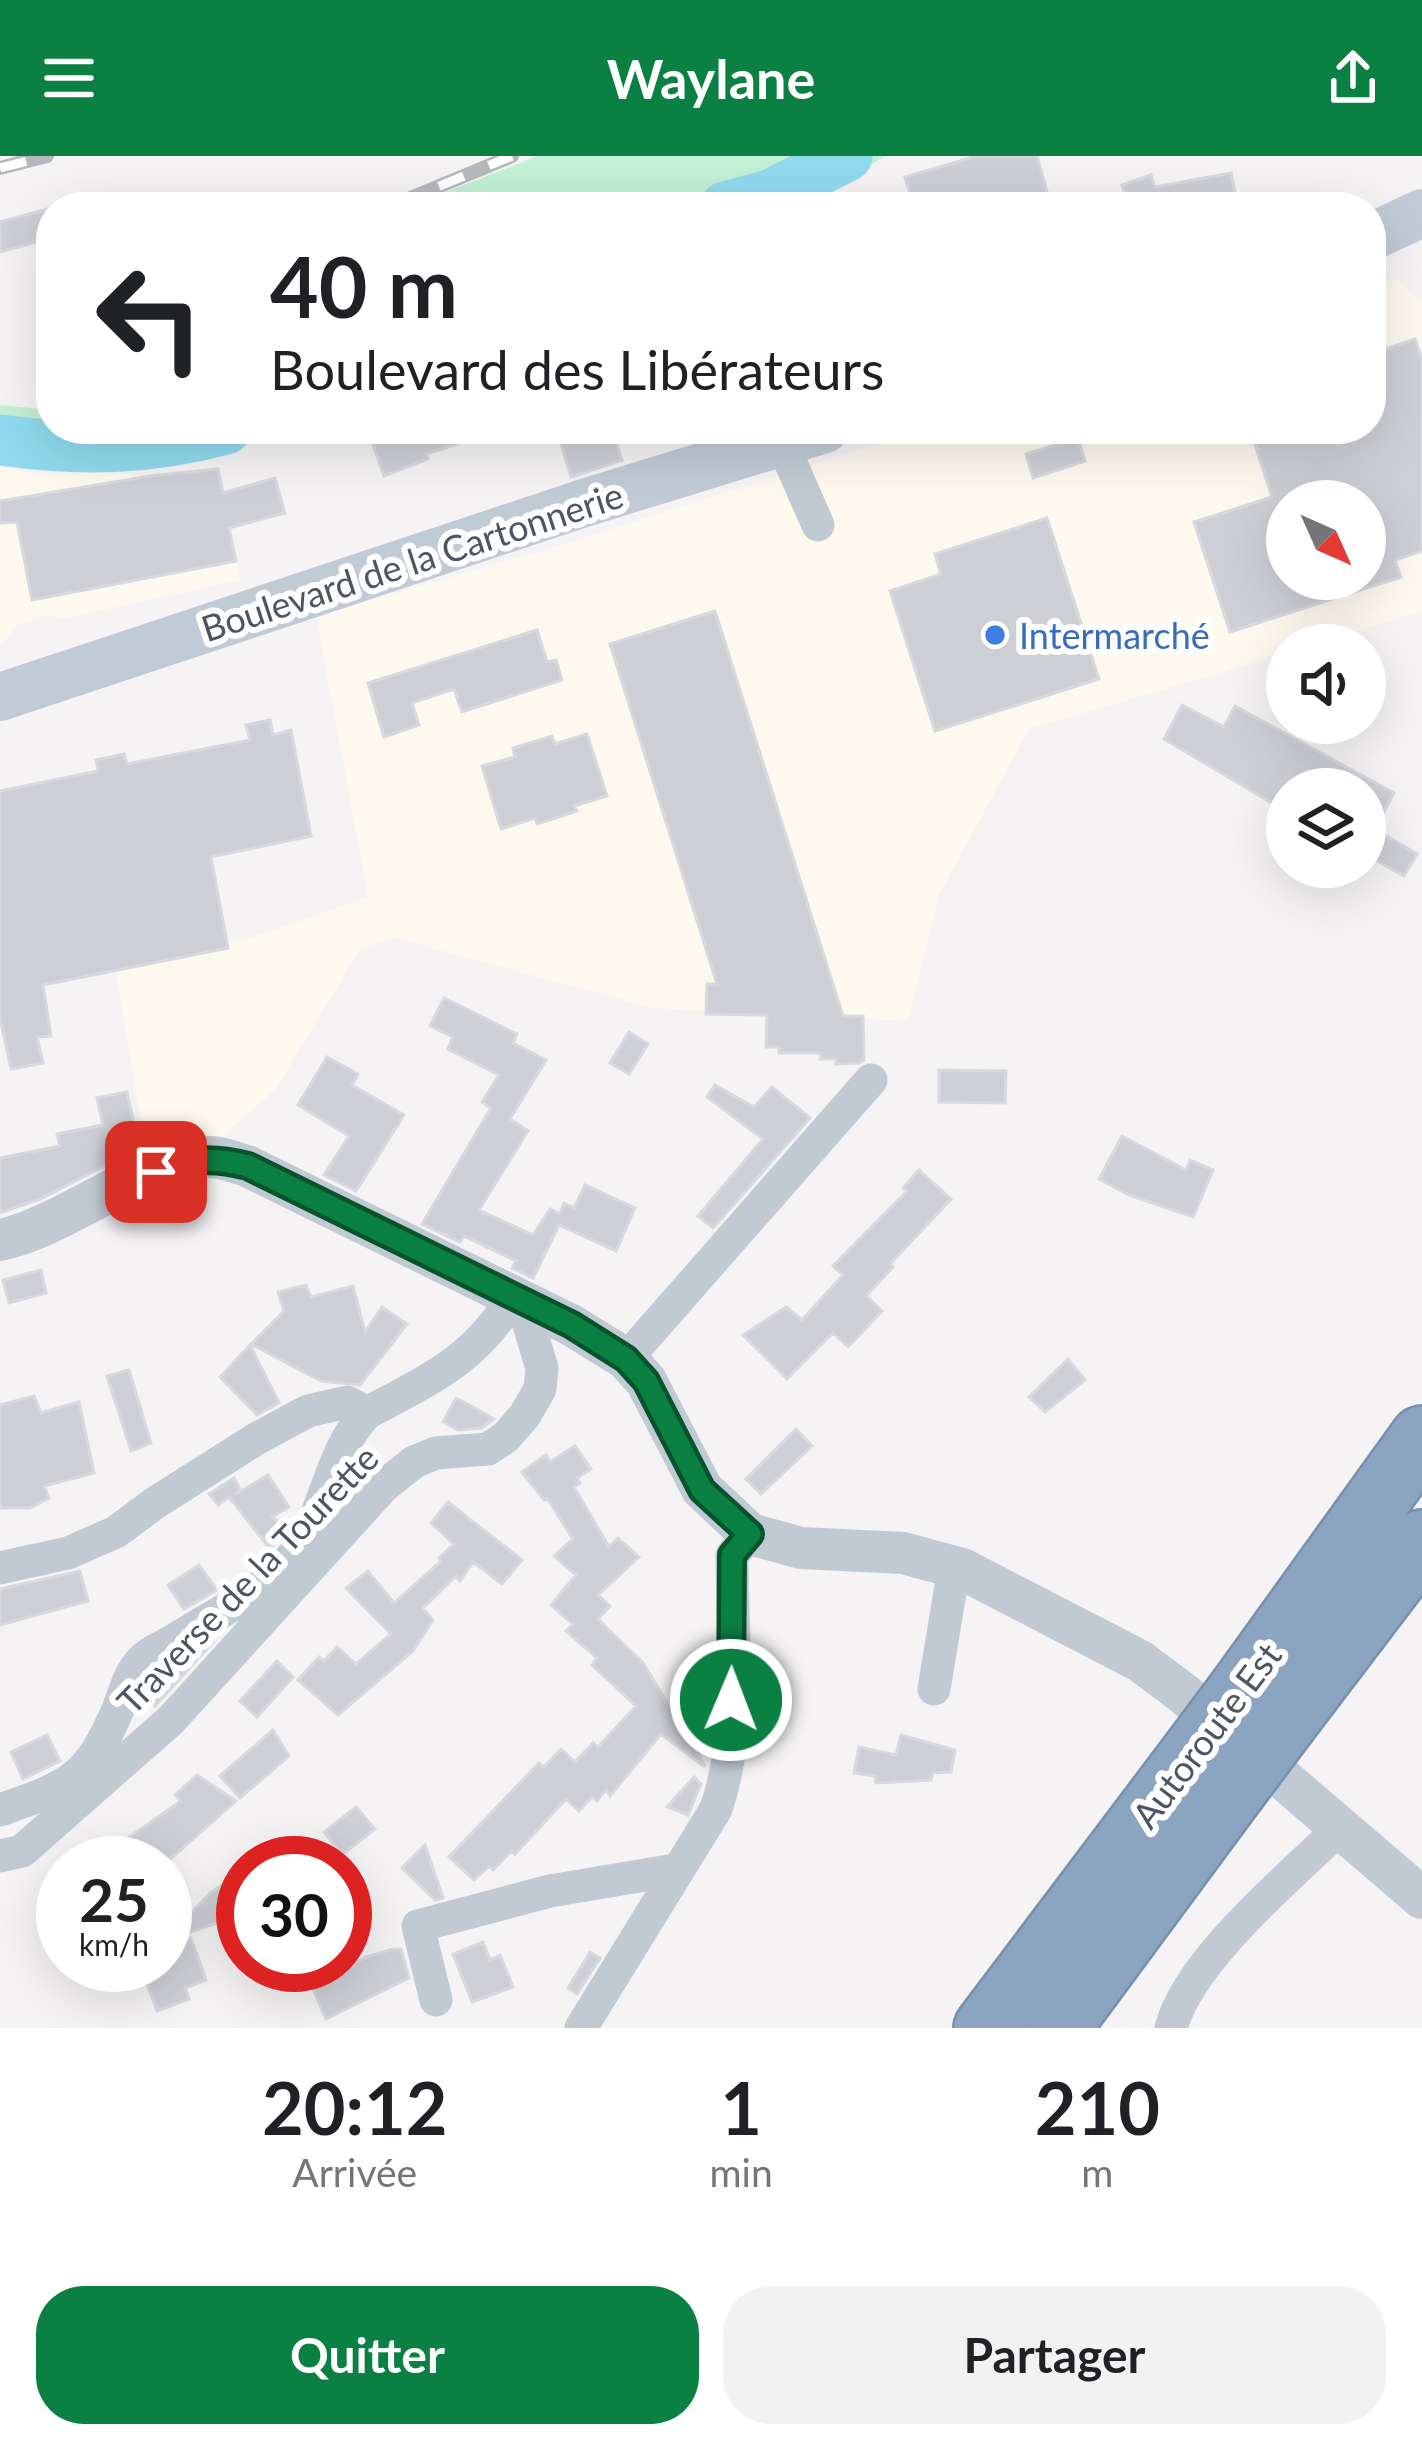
<!DOCTYPE html>
<html lang="fr">
<meta charset="utf-8">
<style>
:root{--surface:#fff;--page:#f2f2f2;--text:#202124;--muted:#757577;--accent:#0b8043}
body{margin:0;font-family:Lato,sans-serif;background:var(--page);color:var(--text);height:100vh;display:flex;flex-direction:column;font-size:45px;white-space:nowrap}
*{box-sizing:border-box;margin:0}
p{font-size:39px;color:var(--muted)}
.icon{flex:none;width:66px;height:66px;fill:none;stroke:currentColor;stroke-width:2;stroke-linecap:round;stroke-linejoin:round}
.map{position:relative;height:1872px;overflow:hidden}
.side{display:flex;flex-direction:column;background:var(--surface);flex:1}
.side>*{flex:none}
.hud{position:absolute;left:36px;top:36px;width:1350px;height:252px;border-radius:48px;box-shadow:0 12px 48px #0002;background:#fff;color:var(--text);overflow:hidden}
.needle{width:78px;rotate:135deg}
.controls{position:absolute;left:1266px;top:324px;display:grid;gap:24px}
.controls a{display:grid;place-items:center;width:120px;height:120px;border-radius:50%;background:var(--surface);box-shadow:0 12px 48px #0002;font-size:60px}
.speed{position:absolute;left:36px;top:1680px;display:flex;gap:24px;font-size:60px;font-weight:700;text-align:center}
.speed>*{display:grid;place-content:center;width:156px;height:156px;border-radius:50%;background:var(--surface);box-shadow:0 12px 48px #0002;line-height:1}
.speed small{font-size:30px;font-weight:400}
.speed .limit{border:18px solid #d22;background:#fff;color:#111}
.pin{position:absolute;display:grid;place-items:center;width:102px;height:102px;color:#fff;margin:-51px;border-radius:24px;box-shadow:0 6px 18px #0006}
.me{position:absolute;width:132px;margin:-66px;rotate:1deg;stroke-linejoin:round;filter:drop-shadow(0 0 9px #0008)}
.turn{display:flex;align-items:center;gap:42px;height:252px;padding:0 36px;font-size:54px}
.turn .icon{width:156px;height:156px;stroke-width:2.5}
.turn b{display:block;font-size:84px;line-height:102px}
.eta{display:flex;justify-content:space-evenly;align-items:center;height:204px;text-align:center}
.eta b{font-size:72px;font-weight:700;line-height:84px}
.action{display:flex;gap:24px;margin-top:auto;padding:24px 36px}
.action a{flex:1;height:138px;border-radius:48px;background:var(--accent);color:#fff;font-size:48px;font-weight:700;line-height:138px;text-align:center}
.action a+a{background:var(--page);color:var(--text)}
header{display:flex;justify-content:space-between;align-items:center;height:156px;padding:0 36px;background:var(--accent);color:#fff;font-size:54px;font-weight:700}
.map>svg:first-child{display:block}
.commercial{fill:#fdf9ef;fill-rule:evenodd}
.green{fill:#c3f1d5}
.lines{fill:none;stroke-linecap:round;stroke-linejoin:round}
.river{stroke:#90daee;stroke-width:51}
.building{fill:#cdcfd5;stroke:#d7d9de;stroke-width:3;fill-rule:evenodd}
.motorway-casing{stroke:#7690ad;stroke-width:68}
.minor{stroke:#c1cad2;stroke-width:33}
.tertiary{stroke:#c1cad2;stroke-width:42}
.secondary{stroke:#c1cbd6;stroke-width:48}
.motorway{stroke:#8ba5c1;stroke-width:63}
.rail-casing{stroke:#b5b8bd;stroke-width:14}
.rail{stroke:#fff;stroke-width:9;stroke-dasharray:27;stroke-linecap:butt}
.motorway-bridge-casing{stroke:#7690ad;stroke-width:68;stroke-linecap:butt}
.motorway-bridge{stroke:#8ba5c1;stroke-width:63}
.route-casing{stroke:#07532c;stroke-width:30}
.route{stroke:#0b8043;stroke-width:21}
.shop-dot{fill:#3f7fe0;stroke:#fff;stroke-width:4.5}
.labels{text-anchor:middle;dominant-baseline:central;stroke-width:12;stroke-linejoin:round;paint-order:stroke}
.street-label{font-size:36px;fill:#4a5661;stroke:#fff}
.shop-label{font-size:36px;fill:#366cbe;stroke:#fff;text-anchor:start}
</style>
<header><svg class="icon" aria-label="menu" viewBox="0 0 24 24"><path d="M4 6h16M4 12h16M4 18h16"/></svg>Waylane<svg class="icon" aria-label="share" viewBox="0 0 24 24"><path d="M12 15V3M7 8l5-5 5 5M5 13v7h14v-7"/></svg></header>
<div class="map">
<svg width="1422" height="1872" viewBox="0 0 1422 1872">
<rect width="100%" height="100%" fill="#f5f3f3"/>
<!-- commercial -->
<path class="commercial" d="M 1397,123 L 1422,147 L 1422,455 L 1311,489 L 1287,489 L 1287,497 L 1029,573 L 939,739 L 908,865 L 653,852 L 395,782 L 361,792 L 275,934 L 211,990 L 148,1006 L 115,814 L 227,792 L 227,786 L 245,784 L 368,741 L 316,460 L 552,392 L 924,273 L 1371,273 L 1371,131 ZM 1287,345 L 1365,345 L 1365,423 L 1287,423 Z
M 0,312 L 59,320 L 95,316 L 150,320 L 218,313 L 241,424 L 66,462 L 45,460 L 18,469 L 0,491 Z"/>
<!-- green -->
<path class="green" d="M 538,0 L 885,0 L 825,37 L 820,51 L 407,51 Z
M 0,249 L 51,254 L 51,273 L 112,273 L 68,282 L 0,274 Z"/>
<g class="lines">
<!-- river -->
<path class="river" d="M 725,51 L 770,39 L 847,0
M 0,284 C 82,295 146,294 226,273"/>
</g>
<!-- building -->
<path class="building" d="M 977,0 L 1037,0 L 1048,39 L 1012,50 L 1010,44 L 987,51 L 943,51 L 940,44 L 914,51 L 905,21 Z
M 1231,17 L 1238,51 L 1110,51 L 1109,42 L 1125,38 L 1122,29 L 1151,19 L 1155,31 Z
M 51,52 L 51,82 L 0,96 L 0,66 Z
M 1415,183 L 1422,204 L 1422,395 L 1395,404 L 1401,421 L 1230,476 L 1194,366 L 1272,341 L 1250,273 L 1371,273 L 1371,198 ZM 1287,345 L 1365,345 L 1365,423 L 1287,423 Z
M 380,273 L 487,273 L 488,278 L 426,298 L 428,303 L 384,320 L 373,289 L 385,284 Z
M 606,273 L 612,273 L 622,304 L 571,321 L 561,288 Z
M 1078,282 L 1085,305 L 1033,322 L 1026,298 Z
M 218,313 L 223,337 L 275,322 L 285,357 L 229,372 L 236,405 L 32,444 L 17,366 L 0,367 L 0,345 L 150,320 Z
M 1047,362 L 1099,523 L 935,575 L 890,435 L 941,418 L 935,398 Z
M 715,455 L 843,860 L 863,860 L 864,904 L 859,907 L 836,908 L 836,903 L 820,903 L 822,897 L 779,897 L 779,891 L 766,891 L 767,859 L 706,858 L 707,828 L 717,828 L 610,488 Z
M 537,474 L 547,506 L 556,504 L 562,524 L 462,556 L 454,533 L 412,547 L 419,569 L 384,581 L 368,527 Z
M 1182,549 L 1224,571 L 1235,550 L 1394,637 L 1375,673 L 1417,698 L 1404,720 L 1365,698 L 1365,633 L 1287,633 L 1287,656 L 1164,583 Z
M 270,564 L 273,579 L 291,574 L 311,680 L 211,701 L 228,792 L 43,829 L 51,880 L 37,881 L 43,907 L 11,913 L 0,862 L 0,635 L 98,615 L 96,604 L 124,598 L 127,608 L 250,584 L 246,569 Z
M 587,578 L 607,640 L 574,650 L 577,655 L 537,668 L 535,662 L 501,673 L 482,610 L 515,601 L 513,592 L 552,580 L 555,588 Z
M 444,842 L 517,878 L 513,887 L 546,904 L 510,963 L 528,975 L 479,1054 L 533,1079 L 550,1053 L 560,1058 L 564,1047 L 574,1052 L 585,1029 L 635,1052 L 616,1095 L 559,1069 L 533,1122 L 512,1112 L 516,1105 L 464,1080 L 460,1086 L 422,1068 L 491,952 L 482,946 L 499,919 L 448,893 L 453,881 L 430,870 Z
M 629,876 L 648,888 L 629,918 L 610,907 Z
M 327,901 L 358,918 L 352,929 L 404,959 L 356,1035 L 324,1019 L 349,980 L 298,949 Z
M 939,914 L 1006,915 L 1005,947 L 939,946 Z
M 715,929 L 754,951 L 772,931 L 810,962 L 713,1072 L 698,1060 L 763,983 L 707,941 Z
M 127,936 L 136,975 L 108,981 L 116,1004 L 42,1042 L 0,1057 L 0,1002 L 60,990 L 57,978 L 103,969 L 97,942 Z
M 1122,980 L 1186,1014 L 1190,1004 L 1213,1014 L 1193,1061 L 1129,1039 L 1099,1023 Z
M 919,1014 L 951,1043 L 890,1108 L 893,1111 L 866,1140 L 882,1155 L 848,1191 L 833,1177 L 787,1223 L 743,1179 L 786,1151 L 802,1164 L 843,1119 L 833,1110 L 907,1035 L 903,1032 Z
M 41,1114 L 46,1137 L 9,1147 L 3,1124 Z
M 306,1129 L 311,1141 L 353,1130 L 365,1176 L 382,1151 L 407,1168 L 360,1229 L 321,1225 L 251,1188 L 284,1155 L 278,1136 Z
M 250,1189 L 279,1247 L 257,1259 L 220,1221 Z
M 1068,1203 L 1085,1224 L 1045,1256 L 1029,1241 Z
M 129,1214 L 151,1287 L 131,1295 L 107,1220 Z
M 34,1240 L 41,1257 L 79,1246 L 94,1317 L 44,1330 L 49,1342 L 30,1352 L 0,1352 L 0,1249 Z
M 456,1242 L 482,1256 L 494,1263 L 481,1272 L 458,1274 L 443,1266 Z
M 796,1273 L 812,1290 L 761,1338 L 746,1323 Z
M 575,1290 L 591,1313 L 577,1322 L 580,1327 L 574,1331 L 609,1391 L 618,1382 L 639,1401 L 598,1439 L 610,1450 L 598,1463 L 643,1507 L 676,1561 L 689,1548 L 710,1564 L 709,1585 L 699,1599 L 705,1611 L 661,1578 L 610,1640 L 606,1634 L 597,1645 L 592,1641 L 579,1655 L 566,1643 L 515,1698 L 512,1695 L 493,1714 L 489,1710 L 474,1724 L 449,1701 L 539,1607 L 544,1611 L 561,1593 L 575,1606 L 593,1587 L 598,1591 L 636,1550 L 592,1509 L 597,1502 L 566,1475 L 573,1468 L 551,1449 L 576,1419 L 554,1400 L 573,1383 L 547,1342 L 544,1344 L 522,1316 L 546,1299 L 550,1306 Z
M 268,1319 L 289,1351 L 272,1361 L 287,1371 L 270,1393 L 229,1341 L 218,1349 L 209,1338 L 234,1322 L 240,1333 L 236,1338 Z
M 448,1346 L 522,1404 L 502,1428 L 473,1406 L 460,1425 L 456,1420 L 423,1452 L 433,1464 L 413,1495 L 338,1559 L 298,1524 L 319,1501 L 324,1505 L 337,1491 L 356,1508 L 391,1478 L 346,1432 L 368,1415 L 394,1447 L 441,1405 L 439,1402 L 454,1388 L 431,1367 Z
M 199,1409 L 217,1434 L 184,1453 L 168,1429 Z
M 80,1415 L 88,1445 L 0,1469 L 0,1433 Z
M 214,1485 L 156,1549 L 155,1550 L 145,1539 L 153,1524 Z
M 277,1505 L 293,1521 L 257,1561 L 240,1545 Z
M 273,1574 L 289,1600 L 240,1642 L 220,1620 Z
M 47,1579 L 60,1605 L 23,1623 L 11,1596 Z
M 901,1579 L 955,1594 L 951,1616 L 933,1617 L 931,1624 L 876,1627 L 875,1620 L 854,1617 L 859,1591 L 896,1599 Z
M 197,1619 L 236,1645 L 166,1707 L 139,1707 L 121,1687 L 181,1645 L 175,1639 Z
M 694,1621 L 701,1628 L 688,1659 L 667,1651 Z
M 356,1651 L 375,1673 L 342,1699 L 324,1676 Z
M 425,1689 L 443,1742 L 435,1744 L 402,1712 Z
M 230,1724 L 243,1743 L 243,1758 L 165,1785 L 210,1737 Z
M 191,1782 L 206,1824 L 185,1832 L 189,1843 L 157,1855 L 140,1809 L 165,1809 L 165,1798 L 172,1796 L 170,1791 Z
M 483,1786 L 490,1804 L 500,1799 L 513,1831 L 472,1846 L 453,1798 Z
M 393,1793 L 401,1793 L 409,1822 L 326,1863 L 312,1831 L 366,1801 Z
M 590,1796 L 600,1802 L 577,1838 L 568,1832 Z"/>
<g class="lines">
<!-- motorway casing -->
<g class="motorway-casing">
<path id="motorway" d="M 1242,1532 L 1422,1282
M 1286,1565 L 1422,1386
M 986,1872 L 1192,1599
M 1058,1872 L 1234,1634"/>
</g>
<!-- minor -->
<path class="minor" d="M 782,287 L 818,369
M 626,1203 L 871,924
M 0,1412 L 68,1397 L 116,1376 L 155,1347 L 256,1283 L 308,1255 L 347,1246 L 367,1257 C 432,1222 472,1206 513,1142
M 934,1533 L 954,1412
M 0,1654 C 71,1629 88,1624 119,1551 C 126,1533 129,1516 144,1502 C 153,1494 166,1489 176,1483 C 215,1458 267,1434 296,1396 C 327,1356 329,1295 367,1257
M 0,1700 L 22,1695 L 171,1564 L 384,1330 L 414,1306 L 436,1297 L 488,1293 L 506,1281 L 525,1259 L 540,1233 L 542,1212 L 522,1146
M 436,1844 L 418,1770 L 550,1735 L 675,1714
M 581,1872 L 716,1653 C 743,1574 732,1481 732,1399 L 750,1378
M 1171,1872 C 1189,1804 1290,1721 1341,1671"/>
<!-- tertiary -->
<path class="tertiary" d="M 0,1084 C 68,1070 145,1001 211,1001 C 222,1001 236,1007 247,1010 L 571,1169 L 626,1203 L 646,1225 L 702,1333 L 750,1378 L 801,1392 L 903,1397 L 962,1413 L 1140,1505 L 1184,1538 L 1422,1742"/>
<!-- secondary -->
<path class="secondary" d="M 1371,81 L 1422,57
M 0,541 L 584,347 L 825,273"/>
<!-- motorway -->
<use href="#motorway" class="motorway"/>
<!-- rail casing -->
<g class="rail-casing">
<path id="rail" d="M 0,12 L 47,0
M 389,51 L 512,0"/>
</g>
<!-- rail -->
<use href="#rail" class="rail"/>
<!-- motorway-bridge casing -->
<g class="motorway-bridge-casing">
<path id="motorway-bridge" d="M 1192,1599 L 1242,1532
M 1234,1634 L 1286,1565"/>
</g>
<!-- motorway-bridge -->
<use href="#motorway-bridge" class="motorway-bridge"/>
</g>
<g class="lines">
<!-- route casing -->
<g class="route-casing">
<path id="route" d="M 156,1016 C 190,1002 213,1001 248,1010 L 572,1169 L 626,1203 L 646,1225 L 702,1334 L 750,1378 L 732,1399 L 731,1544"/>
</g>
<!-- route -->
<use href="#route" class="route"/>
</g>
<!-- markers -->
<circle class="shop-dot" cx="995" cy="479" r="12"/>
<g class="labels">
<!-- street labels -->
<g class="street-label">
<text transform="translate(412 405) rotate(-18)">Boulevard de la Cartonnerie</text>
<text transform="translate(247 1423) rotate(-46)">Traverse de la Tourette</text>
<text transform="translate(1206 1579) rotate(-53)">Autoroute Est</text>
</g>
<!-- shop labels -->
<g class="shop-label">
<text x="1019" y="479">Intermarché</text>
</g>
</g>
</svg>
<div class="controls">
<a><svg class="needle" viewBox="-14 -14 28 28"><path d="M0-13l5 13h-10z" fill="#e53935"/><path d="M0 13l5-13h-10z" fill="#757577"/></svg></a>
<a><svg class="icon" aria-label="sound" viewBox="0 0 24 24"><path d="M4 9h4l5-4v14l-5-4H4zM17 9q2 3 0 6"/></svg></a>
<a><svg class="icon" aria-label="layers" viewBox="0 0 24 24"><path d="M12 4l9 5-9 5-9-5zM3 14l9 5 9-5"/></svg></a>
</div>
<div class="speed"><div>25<small>km/h</small></div><div class="limit">30</div></div>
<div class="pin" style="left:156px;top:1016px;background:#d93025"><svg class="icon" aria-label="arrive" viewBox="0 0 24 24"><path d="M6 21V4h12l-3 4 3 4H6"/></svg></div>
<svg class="me" style="left:731px;top:1544px" viewBox="-20 -20 40 40"><circle r="17" fill="#0b8043" stroke="#fff" stroke-width="3"/><path d="M0-11L8 9 0 5-8 9z" fill="#fff"/></svg>
<div class="hud">
<div class="turn"><svg class="icon" aria-label="left" viewBox="0 0 24 24"><path d="M17 20v-9H6M10 6l-5 5 5 5"/></svg><div><b>40 m</b>Boulevard des Libérateurs</div></div>
</div>
</div>
<section class="side">
<div class="eta">
<div><b>20:12</b><p>Arrivée</p></div>
<div><b>1</b><p>min</p></div>
<div><b>210</b><p>m</p></div>
</div>
<div class="action"><a>Quitter</a><a>Partager</a></div>
</section>
